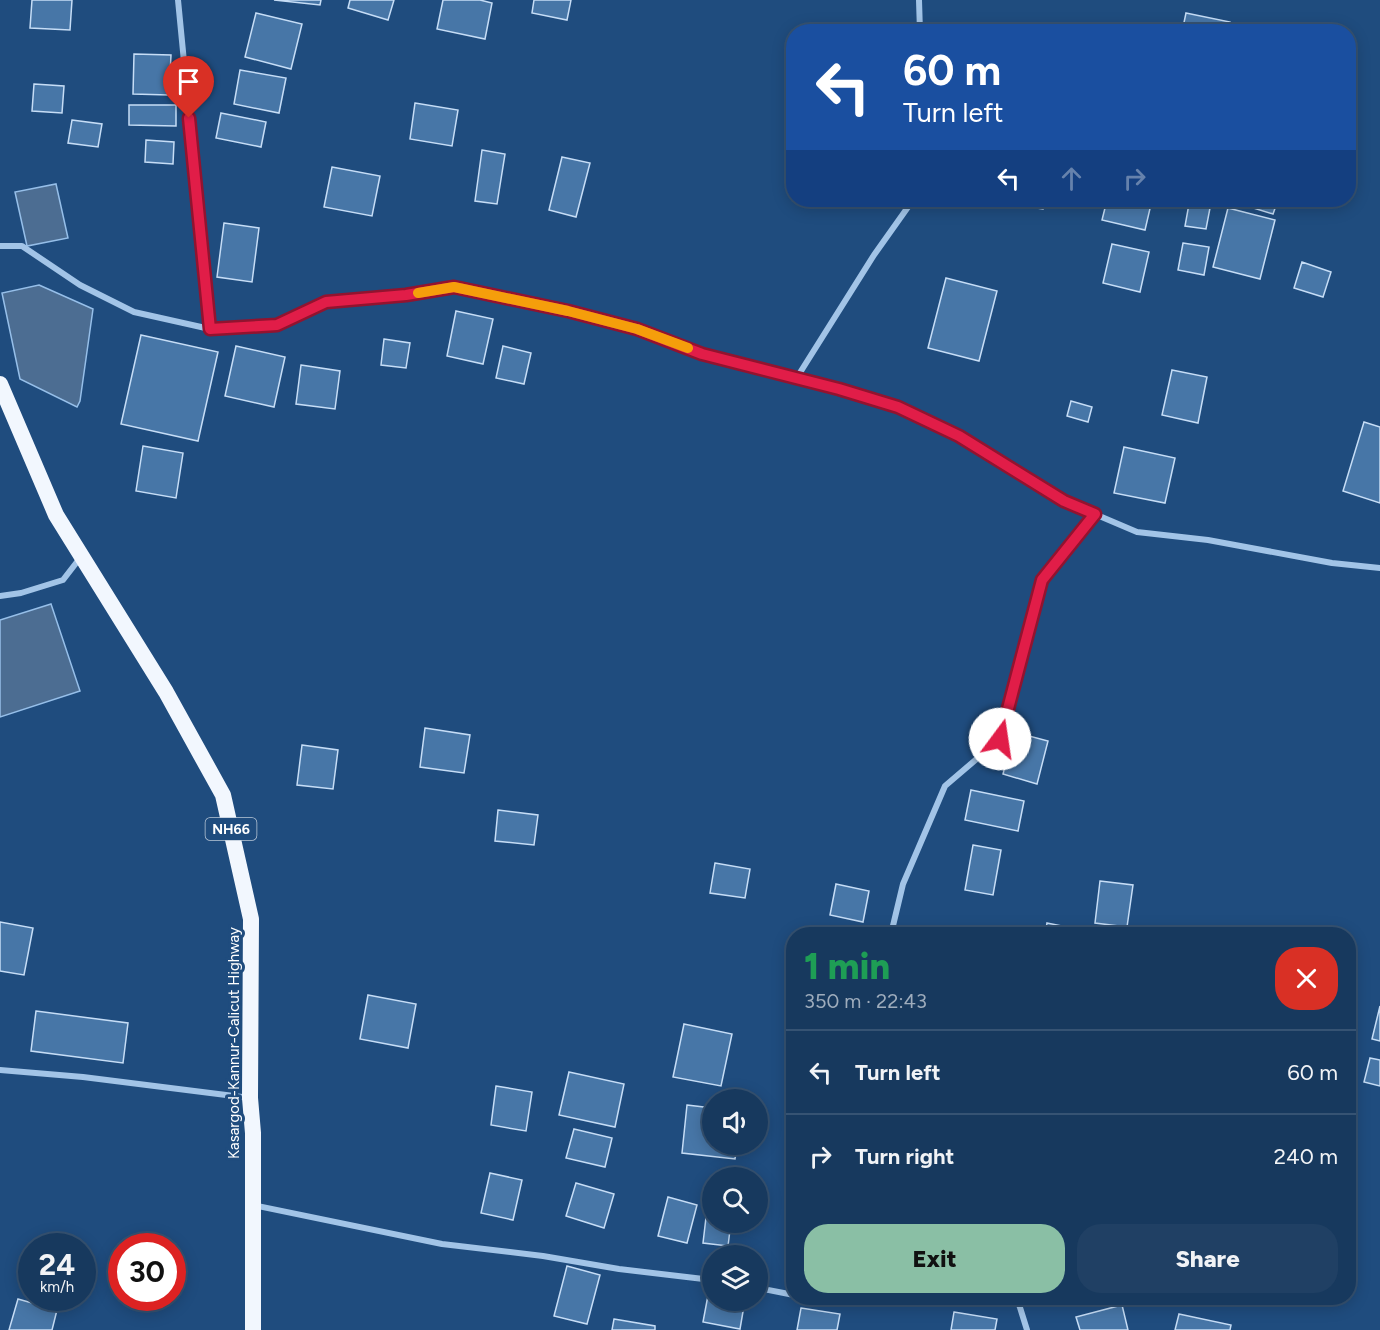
<!DOCTYPE html>
<meta charset="utf-8">
<style>
:root{--surface:#17395e;--page:#204064;--text:#f1f3f6;--muted:#9eacbc;--line:#365373;--accent:#8abfa5}
body{margin:0;font-family:Figtree,sans-serif;background:var(--page);color:var(--text);height:100vh;display:flex;flex-direction:column;font-size:22px;white-space:nowrap}
*{box-sizing:border-box;margin:0}
p{font-size:20px;color:var(--muted)}
.icon{flex:none;width:33px;height:33px;fill:none;stroke:currentColor;stroke-width:2;stroke-linecap:round;stroke-linejoin:round}
.map{position:relative;flex:1;overflow:hidden}
.sheet{position:absolute;left:786px;top:927px;width:570px;height:378px;display:flex;flex-direction:column;background:var(--surface);border-radius:24px;box-shadow:0 3px 15px #0003,0 0 0 2px var(--line)}
.sheet>*{flex:none}
.hud{position:absolute;left:786px;top:24px;width:570px;height:183px;border-radius:24px;box-shadow:0 3px 15px #0003,0 0 0 2px var(--line);background:#1a4fa0;color:#fff;overflow:hidden}
.controls{position:absolute;left:702px;top:1089px;display:grid;gap:12px}
.controls a{display:grid;place-items:center;width:66px;height:66px;border-radius:50%;background:var(--surface);box-shadow:0 3px 15px #0003,0 0 0 2px var(--line);font-size:30px}
.speed{position:absolute;left:18px;top:1233px;display:flex;gap:12px;font-size:30px;font-weight:700;text-align:center}
.speed>*{display:grid;place-content:center;width:78px;height:78px;border-radius:50%;background:var(--surface);box-shadow:0 3px 15px #0003,0 0 0 2px var(--line);line-height:1}
.speed small{font-size:15px;font-weight:400}
.speed .limit{border:9px solid #d22;background:#fff;color:#111}
.pin{position:absolute;display:grid;place-items:center;width:51px;height:51px;color:#fff;margin:-62px -26px;border-radius:50% 50% 50% 0;rotate:-45deg;box-shadow:0 0 6px #0007}
.pin .icon{rotate:45deg}
.me{position:absolute;width:66px;margin:-33px;rotate:14deg;stroke-linejoin:round;filter:drop-shadow(0 0 4px #0008)}
.turn{display:flex;align-items:center;gap:21px;height:126px;padding:0 18px;font-size:27px}
.turn .icon{width:78px;height:78px;stroke-width:2.5}
.turn b{display:block;font-size:42px;line-height:51px}
.lanes{display:flex;align-items:center;height:57px;padding:0 18px;background:#0003;justify-content:center;gap:30px;direction:ltr}
.lanes .off{opacity:.35}
.round{display:grid;place-items:center;flex:none;width:63px;height:63px;border-radius:24px;background:var(--page)}
.overview{display:flex;align-items:center;justify-content:space-between;height:102px;padding:0 18px}
h1{font-size:36px;font-weight:800;line-height:45px;color:#1e9e55}
.button{display:flex;gap:12px;margin-top:auto;padding:12px 18px}
.button a{flex:1;height:69px;border-radius:24px;background:var(--accent);color:#111;font-size:24px;font-weight:800;line-height:69px;text-align:center}
.button a+a{background:var(--page);color:var(--text)}
ul{padding:0;list-style:none}
li{display:flex;align-items:center;gap:18px;height:84px;padding:0 18px;border-top:2px solid var(--line)}
li div{flex:1}
li b{display:block;font-size:22px}
li em{font-style:normal}
.map>svg:first-child{display:block}
.water{fill:#4c6d92;stroke:#96bfe9;stroke-width:1.5}
.building{fill:#4776a7;stroke:#c6ddf6;stroke-width:1.5}
.lines{fill:none;stroke-linecap:round;stroke-linejoin:round}
.minor{stroke:#a2c4e7;stroke-width:6}
.trunk{stroke:#f2f7fe;stroke-width:16}
.route-casing{stroke:#92132f;stroke-width:15}
.route{stroke:#e11d48;stroke-width:10}
.slow{stroke:#f59e0b;stroke-width:10}
.labels{text-anchor:middle;dominant-baseline:central;stroke-width:6;stroke-linejoin:round;paint-order:stroke}
.shield{fill:#1f4c7e;stroke:#bcc9d8;stroke-width:1.5}
.shield-label{font-size:14px;font-weight:bold;fill:#fff}
.street-label{font-size:15px;fill:#fff;stroke:#1f4c7e}
</style>
<div class="map">
<svg width="1380" height="1330" viewBox="0 0 1380 1330">
<rect width="100%" height="100%" fill="#1f4c7e"/>
<!-- water -->
<path class="water" d="M 56,184 L 68,238 L 27,246 L 15,192 Z
M 39,285 L 93,309 L 80,401 L 77,407 L 20,379 L 2,293 Z
M 51,604 L 80,691 L 0,717 L 0,620 Z"/>
<!-- building -->
<path class="building" d="M 32,0 L 72,0 L 70,30 L 30,28 Z
M 274,0 L 321,0 L 320,5 Z
M 350,0 L 394,0 L 388,20 L 348,8 Z
M 443,0 L 480,0 L 492,3 L 485,39 L 437,29 Z
M 534,0 L 571,0 L 567,20 L 532,13 Z
M 256,13 L 302,24 L 291,69 L 245,57 Z
M 1186,13 L 1230,22 L 1228,32 L 1182,32 Z
M 134,54 L 171,55 L 169,95 L 133,94 Z
M 240,70 L 286,78 L 279,113 L 234,104 Z
M 34,84 L 64,86 L 62,113 L 32,111 Z
M 415,103 L 458,110 L 452,146 L 410,139 Z
M 129,105 L 176,105 L 176,126 L 129,125 Z
M 221,113 L 266,122 L 261,147 L 216,138 Z
M 72,120 L 102,124 L 98,147 L 68,143 Z
M 146,140 L 174,142 L 173,164 L 145,162 Z
M 482,150 L 505,154 L 497,204 L 475,201 Z
M 562,157 L 590,163 L 576,217 L 549,210 Z
M 332,167 L 380,176 L 372,216 L 324,207 Z
M 986,200 L 1044,200 L 1043,209 L 985,201 Z
M 1107,200 L 1152,200 L 1145,230 L 1102,220 Z
M 1235,200 L 1278,200 L 1273,214 L 1234,202 Z
M 1189,204 L 1210,208 L 1206,229 L 1185,226 Z
M 1228,208 L 1275,220 L 1260,279 L 1213,267 Z
M 224,223 L 259,228 L 252,282 L 217,277 Z
M 1183,243 L 1209,247 L 1204,275 L 1178,270 Z
M 1112,244 L 1149,252 L 1140,292 L 1103,283 Z
M 1302,262 L 1331,272 L 1323,297 L 1294,288 Z
M 946,278 L 997,291 L 979,361 L 928,348 Z
M 456,311 L 493,319 L 483,364 L 447,356 Z
M 141,335 L 218,352 L 198,441 L 121,424 Z
M 384,339 L 410,343 L 406,368 L 381,365 Z
M 236,346 L 285,357 L 274,407 L 225,396 Z
M 503,346 L 531,353 L 524,384 L 496,378 Z
M 301,365 L 340,371 L 335,409 L 296,404 Z
M 1172,370 L 1207,377 L 1198,423 L 1162,415 Z
M 1071,401 L 1092,407 L 1088,422 L 1067,416 Z
M 1364,422 L 1380,427 L 1380,503 L 1343,491 Z
M 143,446 L 183,453 L 176,498 L 136,491 Z
M 1124,447 L 1175,458 L 1165,503 L 1114,493 Z
M 425,728 L 470,735 L 464,773 L 420,767 Z
M 1014,732 L 1048,741 L 1037,784 L 1003,774 Z
M 302,745 L 338,750 L 333,789 L 297,785 Z
M 971,790 L 1024,801 L 1018,831 L 965,820 Z
M 498,810 L 538,815 L 534,845 L 495,841 Z
M 973,845 L 1001,850 L 993,895 L 965,890 Z
M 715,863 L 750,869 L 745,898 L 710,893 Z
M 1100,881 L 1133,885 L 1127,927 L 1095,923 Z
M 836,884 L 869,891 L 863,922 L 830,915 Z
M 0,922 L 33,928 L 24,975 L 0,971 Z
M 1047,923 L 1082,930 L 1082,934 L 1045,934 Z
M 368,995 L 416,1004 L 408,1048 L 360,1039 Z
M 1380,1006 L 1380,1041 L 1372,1039 Z
M 36,1011 L 128,1023 L 123,1063 L 31,1051 Z
M 684,1024 L 732,1034 L 721,1086 L 673,1077 Z
M 1370,1058 L 1380,1060 L 1380,1086 L 1364,1082 Z
M 569,1072 L 624,1084 L 615,1127 L 559,1115 Z
M 496,1086 L 532,1092 L 526,1131 L 491,1125 Z
M 687,1105 L 712,1108 L 712,1144 L 737,1144 L 735,1159 L 682,1153 Z
M 574,1129 L 612,1138 L 605,1167 L 566,1158 Z
M 490,1173 L 522,1180 L 513,1220 L 481,1213 Z
M 576,1183 L 614,1194 L 604,1228 L 566,1216 Z
M 668,1197 L 697,1205 L 687,1243 L 658,1236 Z
M 707,1209 L 712,1210 L 712,1222 L 731,1222 L 728,1246 L 703,1243 Z
M 567,1266 L 600,1275 L 587,1324 L 554,1316 Z
M 709,1290 L 712,1291 L 712,1300 L 745,1300 L 740,1329 L 703,1322 Z
M 18,1299 L 57,1310 L 52,1330 L 9,1330 Z
M 1122,1305 L 1128,1330 L 1080,1330 L 1076,1317 Z
M 801,1308 L 840,1314 L 837,1330 L 797,1330 Z
M 954,1312 L 997,1319 L 995,1330 L 951,1330 Z
M 1179,1314 L 1231,1325 L 1230,1330 L 1175,1330 Z
M 614,1319 L 655,1326 L 655,1330 L 612,1330 Z"/>
<g class="lines">
<!-- minor -->
<path class="minor" d="M 178,0 L 210,329
M 919,0 L 920,32
M 0,246 L 22,246 L 80,285 L 134,312 L 210,329 L 277,325 L 326,302 L 406,295 L 454,287 L 568,311 L 637,329 L 702,354 L 839,389 L 899,407 L 959,436 L 1064,501 L 1137,532 L 1208,540 L 1332,563 L 1380,568
M 796,379 L 874,255 L 913,200
M 0,596 L 21,593 L 63,580 L 80,558
M 891,934 L 903,884 L 945,786 L 1000,739 L 1042,580 L 1096,514
M 0,1070 L 83,1077 L 250,1098
M 253,1205 L 442,1244 L 543,1256 L 619,1269 L 712,1280
M 758,1288 L 794,1295
M 1006,1298 L 1017,1298
M 1017,1298 L 1027,1330"/>
<!-- trunk -->
<path class="trunk" d="M 0,384 L 56,515 L 166,692 L 223,795 L 251,919 L 250,1098 L 253,1133 L 253,1330"/>
</g>
<g class="lines">
<!-- route casing -->
<g class="route-casing">
<path id="route" d="M 189,118 L 210,329 L 277,325 L 326,302 L 406,295 L 454,287 L 568,311 L 637,329 L 702,354 L 839,389 L 898,407 L 959,436 L 1064,501 L 1095,514 L 1042,580 L 1000,739"/>
</g>
<!-- route -->
<use href="#route" class="route"/>
<!-- slow -->
<path class="slow" d="M 418,293 L 454,287 L 568,311 L 637,329 L 688,348"/>
</g>
<g class="labels">
<!-- shield labels -->
<rect class="shield" x="205.5" y="818" width="51" height="22" rx="4.5"/>
<g class="shield-label">
<text x="231" y="829">NH66</text>
</g>
<!-- street labels -->
<g class="street-label">
<text transform="translate(234 1043) rotate(-90)">Kasargod-Kannur-Calicut Highway</text>
</g>
</g>
</svg>
<div class="controls">
<a><svg class="icon" aria-label="sound" viewBox="0 0 24 24"><path d="M4 9h4l5-4v14l-5-4H4zM17 9q2 3 0 6"/></svg></a>
<a><svg class="icon" aria-label="search" viewBox="0 0 24 24"><circle cx="10" cy="10" r="6"/><path d="M15 15l6 6"/></svg></a>
<a><svg class="icon" aria-label="layers" viewBox="0 0 24 24"><path d="M12 4l9 5-9 5-9-5zM3 14l9 5 9-5"/></svg></a>
</div>
<div class="speed"><div>24<small>km/h</small></div><div class="limit">30</div></div>
<div class="pin" style="left:189px;top:118px;background:#d93025"><svg class="icon" aria-label="arrive" viewBox="0 0 24 24"><path d="M6 21V4h12l-3 4 3 4H6"/></svg></div>
<svg class="me" style="left:1000px;top:739px" viewBox="-20 -20 40 40"><circle r="19" fill="#fff"/><path d="M0-13L10 11 0 6-10 11z" fill="#e11d48"/></svg>
<div class="hud">
<div class="turn"><svg class="icon" aria-label="left" viewBox="0 0 24 24"><path d="M17 20v-9H6M10 6l-5 5 5 5"/></svg><div><b>60 m</b>Turn left</div></div>
<div class="lanes"><svg class="icon" aria-label="left" viewBox="0 0 24 24"><path d="M17 20v-9H6M10 6l-5 5 5 5"/></svg><svg class="icon off" aria-label="ahead" viewBox="0 0 24 24"><path d="M12 20V5M6 11l6-6 6 6"/></svg><svg class="icon off" aria-label="right" viewBox="0 0 24 24"><path d="M7 20v-9h11M14 6l5 5-5 5"/></svg></div>
</div>
<section class="sheet">
<div class="overview"><div><h1>1 min</h1><p>350 m · 22:43</p></div><a class="round" style="background:#d93025;color:#fff"><svg class="icon" aria-label="close" viewBox="0 0 24 24"><path d="M6 6l12 12M18 6L6 18"/></svg></a></div>
<ul>
<li><svg class="icon" aria-label="left" viewBox="0 0 24 24"><path d="M17 20v-9H6M10 6l-5 5 5 5"/></svg><div><b>Turn left</b></div><em>60 m</em></li>
<li><svg class="icon" aria-label="right" viewBox="0 0 24 24"><path d="M7 20v-9h11M14 6l5 5-5 5"/></svg><div><b>Turn right</b></div><em>240 m</em></li>
</ul>
<div class="button"><a>Exit</a><a>Share</a></div>
</section>
</div>
